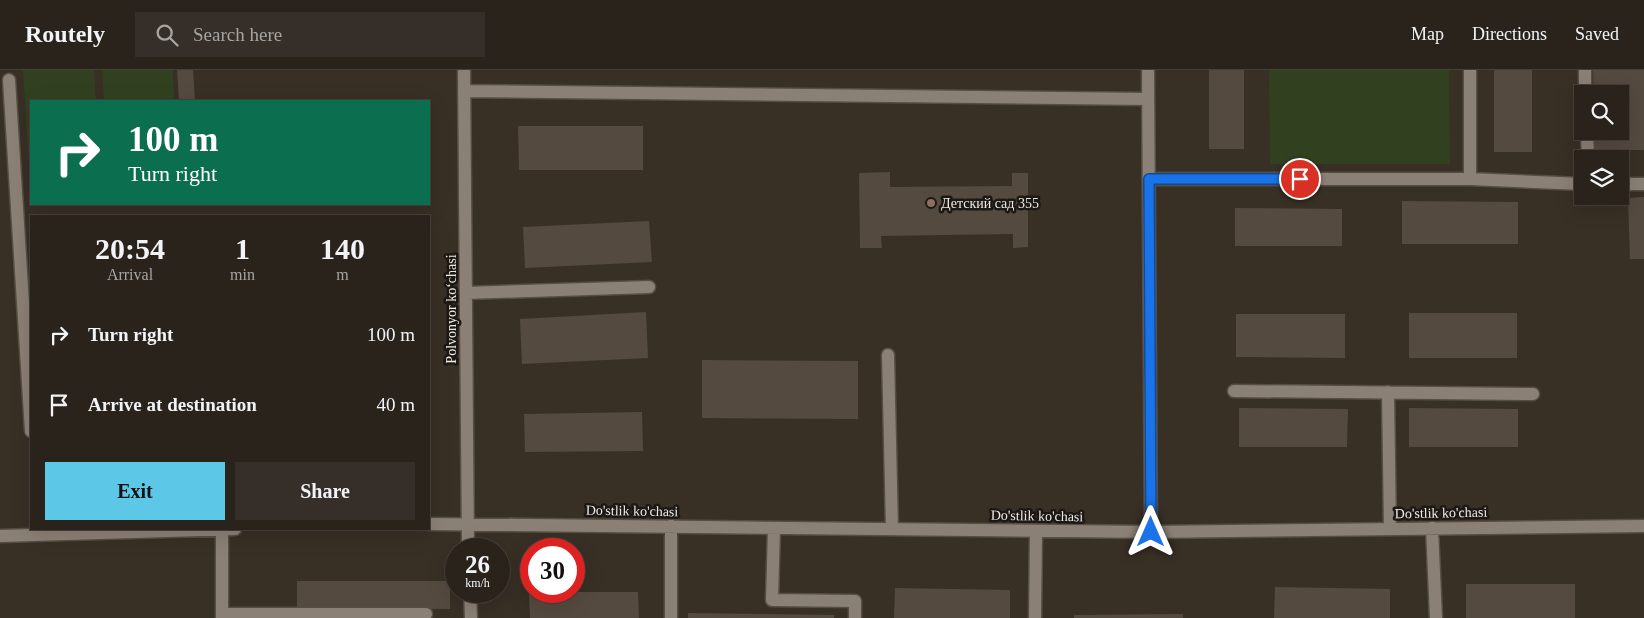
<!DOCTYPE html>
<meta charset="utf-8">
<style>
:root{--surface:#2a231c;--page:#362f29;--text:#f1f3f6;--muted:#a5a4a3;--line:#46403b;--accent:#5cc7e7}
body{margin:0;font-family:"Times New Roman",serif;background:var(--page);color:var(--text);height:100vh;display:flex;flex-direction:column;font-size:19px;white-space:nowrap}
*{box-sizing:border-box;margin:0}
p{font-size:16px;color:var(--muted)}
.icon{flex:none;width:28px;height:28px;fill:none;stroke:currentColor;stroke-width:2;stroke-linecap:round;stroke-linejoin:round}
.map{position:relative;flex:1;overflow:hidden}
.drawer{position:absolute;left:30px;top:145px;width:400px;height:315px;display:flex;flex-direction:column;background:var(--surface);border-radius:0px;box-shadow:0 5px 20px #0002,0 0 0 1px var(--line)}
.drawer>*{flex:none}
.banner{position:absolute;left:30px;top:30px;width:400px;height:105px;border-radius:0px;box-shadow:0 5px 20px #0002,0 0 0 1px var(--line);background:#0b6e4f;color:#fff;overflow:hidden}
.controls{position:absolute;left:1574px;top:15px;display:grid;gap:10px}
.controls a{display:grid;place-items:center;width:55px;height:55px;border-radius:0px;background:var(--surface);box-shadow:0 5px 20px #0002,0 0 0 1px var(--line);font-size:25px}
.speed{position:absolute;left:445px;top:468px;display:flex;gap:10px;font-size:25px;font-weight:700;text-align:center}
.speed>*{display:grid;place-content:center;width:65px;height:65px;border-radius:50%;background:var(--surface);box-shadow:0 5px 20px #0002,0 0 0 1px var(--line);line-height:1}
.speed small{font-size:12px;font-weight:400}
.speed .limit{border:8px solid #d22;background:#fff;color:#111}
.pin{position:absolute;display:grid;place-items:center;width:42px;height:42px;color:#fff;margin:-21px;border:2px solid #fff;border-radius:50%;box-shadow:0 1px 5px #0007}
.me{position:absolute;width:55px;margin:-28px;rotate:0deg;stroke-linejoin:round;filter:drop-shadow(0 0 4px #0008)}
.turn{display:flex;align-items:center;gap:18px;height:105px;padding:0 15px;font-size:22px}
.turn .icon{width:65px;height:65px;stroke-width:2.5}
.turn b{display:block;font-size:35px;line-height:42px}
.eta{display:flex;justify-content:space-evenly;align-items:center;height:85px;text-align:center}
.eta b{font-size:30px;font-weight:700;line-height:35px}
.action{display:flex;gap:10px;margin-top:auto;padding:10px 15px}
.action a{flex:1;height:58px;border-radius:0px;background:var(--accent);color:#111;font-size:20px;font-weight:700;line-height:58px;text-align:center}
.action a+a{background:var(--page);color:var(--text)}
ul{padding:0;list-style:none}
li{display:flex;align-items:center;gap:15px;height:70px;padding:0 15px}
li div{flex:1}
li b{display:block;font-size:19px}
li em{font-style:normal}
header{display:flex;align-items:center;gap:30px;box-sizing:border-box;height:70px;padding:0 25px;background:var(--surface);border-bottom:1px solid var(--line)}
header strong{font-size:24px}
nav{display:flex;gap:28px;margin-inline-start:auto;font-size:18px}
.search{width:350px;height:45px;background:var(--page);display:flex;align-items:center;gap:12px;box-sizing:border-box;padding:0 18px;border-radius:0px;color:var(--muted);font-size:19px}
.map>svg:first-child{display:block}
.green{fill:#314120}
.building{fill:#554a40}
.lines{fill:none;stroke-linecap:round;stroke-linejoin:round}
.minor-casing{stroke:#554e45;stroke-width:15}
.minor{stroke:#8b8075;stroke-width:12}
.route-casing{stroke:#114b97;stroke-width:12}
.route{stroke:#1a73e8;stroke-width:9}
.education-dot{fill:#8d6e63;stroke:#1c1814;stroke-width:2}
.labels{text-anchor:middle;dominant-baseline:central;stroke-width:5;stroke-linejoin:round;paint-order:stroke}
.poi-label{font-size:14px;fill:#efe9e3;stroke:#1c1814;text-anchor:start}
.street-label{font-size:14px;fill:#efe9e3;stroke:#1c1814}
</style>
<header>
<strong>Routely</strong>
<div class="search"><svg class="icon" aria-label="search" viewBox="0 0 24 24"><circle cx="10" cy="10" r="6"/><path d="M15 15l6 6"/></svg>Search here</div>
<nav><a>Map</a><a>Directions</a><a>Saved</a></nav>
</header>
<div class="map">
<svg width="1644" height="548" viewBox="0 0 1644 548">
<rect width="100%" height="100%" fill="#382f25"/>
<!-- green -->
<path class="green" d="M 23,0 L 94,0 L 96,31 L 31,31 L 31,127 Z
M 102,0 L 173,0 L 174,31 L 104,31 Z
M 1269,0 L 1449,0 L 1450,94 L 1270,94 Z"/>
<!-- building -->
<path class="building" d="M 177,0 L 193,0 L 195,31 L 179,31 Z
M 1209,0 L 1244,0 L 1244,79 L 1209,79 Z
M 1494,0 L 1532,0 L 1532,82 L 1494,82 Z
M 1593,0 L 1644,0 L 1644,80 L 1595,80 L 1594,61 L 1620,61 L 1620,24 L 1594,24 Z
M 518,56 L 643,56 L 643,100 L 519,100 Z
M 890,102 L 890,117 L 1012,116 L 1012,103 L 1028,103 L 1028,177 L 1013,178 L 1013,164 L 881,166 L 882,178 L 860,178 L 859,103 Z
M 1644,127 L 1644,189 L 1630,189 L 1628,128 Z
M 1402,131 L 1518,132 L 1518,174 L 1402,174 Z
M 1235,138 L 1342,139 L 1342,176 L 1235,176 Z
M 649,151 L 652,192 L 525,198 L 523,157 Z
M 646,242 L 648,288 L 522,294 L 520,249 Z
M 1409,243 L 1517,243 L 1517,288 L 1409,288 Z
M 1236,244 L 1345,244 L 1345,288 L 1236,287 Z
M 702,290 L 858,291 L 858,349 L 702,348 Z
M 1239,338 L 1348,339 L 1347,377 L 1239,377 Z
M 1409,338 L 1518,339 L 1518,377 L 1409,377 Z
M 642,342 L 643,381 L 525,382 L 524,344 Z
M 297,511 L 450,511 L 450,539 L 297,538 Z
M 1466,514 L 1575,514 L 1575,548 L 1466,548 Z
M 1275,517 L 1390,519 L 1390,548 L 1274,548 Z
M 895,518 L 1010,520 L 1010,548 L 894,548 Z
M 529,522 L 638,522 L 639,548 L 530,548 Z
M 688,543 L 834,545 L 834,548 L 688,548 Z
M 1183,544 L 1183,548 L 1074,548 L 1074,545 Z"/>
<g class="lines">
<!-- minor casing -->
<g class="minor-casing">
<path id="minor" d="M 464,0 L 468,479
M 1148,0 L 1151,462
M 1585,0 L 1585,24
M 9,10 L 31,361
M 464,21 L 1148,29
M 1587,61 L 1588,89
M 1149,109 L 1470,109 L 1582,114
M 1470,109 L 1470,0
M 1620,114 L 1644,114
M 466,223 L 649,217
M 888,285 L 892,459
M 1234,321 L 1533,324
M 1388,322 L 1390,459
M 429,454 L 1151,462 L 1644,456
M 774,458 L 772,530 L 855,531 L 855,548
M 1432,458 L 1436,548
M 0,466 L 235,459
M 470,521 L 471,548
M 222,544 L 426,544
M 222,548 L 222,459
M 671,548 L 671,456
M 1035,548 L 1036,461"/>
</g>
<!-- minor -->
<use href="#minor" class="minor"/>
</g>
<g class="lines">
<!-- route casing -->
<g class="route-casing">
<path id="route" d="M 1151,462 L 1149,109 L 1300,109"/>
</g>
<!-- route -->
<use href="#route" class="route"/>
</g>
<!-- markers -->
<circle class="education-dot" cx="931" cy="133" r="5"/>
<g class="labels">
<!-- poi labels -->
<g class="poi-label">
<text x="941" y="133">Детский сад 355</text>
</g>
<!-- street labels -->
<g class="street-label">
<text transform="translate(451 239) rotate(-90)">Polvonyor koʻchasi</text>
<text transform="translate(632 441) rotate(1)">Do'stlik ko'chasi</text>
<text transform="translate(1441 443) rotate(-1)">Do'stlik ko'chasi</text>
<text transform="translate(1037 446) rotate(1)">Do'stlik ko'chasi</text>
</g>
</g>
</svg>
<div class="controls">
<a><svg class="icon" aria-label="search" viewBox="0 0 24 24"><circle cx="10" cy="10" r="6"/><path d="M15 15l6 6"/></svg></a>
<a><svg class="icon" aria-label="layers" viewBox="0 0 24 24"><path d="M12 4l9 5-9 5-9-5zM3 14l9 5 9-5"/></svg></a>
</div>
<div class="speed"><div>26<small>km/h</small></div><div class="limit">30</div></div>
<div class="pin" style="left:1300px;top:109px;background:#d93025"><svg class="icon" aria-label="arrive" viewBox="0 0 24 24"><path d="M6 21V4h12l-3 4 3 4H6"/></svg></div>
<svg class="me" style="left:1151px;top:462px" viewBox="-20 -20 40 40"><path d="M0-17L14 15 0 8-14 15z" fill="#1a73e8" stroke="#fff" stroke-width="4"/></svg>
<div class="banner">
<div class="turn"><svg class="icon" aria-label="right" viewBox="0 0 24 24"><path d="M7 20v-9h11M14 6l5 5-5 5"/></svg><div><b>100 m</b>Turn right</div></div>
</div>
<section class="drawer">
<div class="eta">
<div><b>20:54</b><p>Arrival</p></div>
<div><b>1</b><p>min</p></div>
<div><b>140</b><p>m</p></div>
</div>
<ul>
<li><svg class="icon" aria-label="right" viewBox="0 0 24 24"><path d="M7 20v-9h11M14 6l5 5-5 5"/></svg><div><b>Turn right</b></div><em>100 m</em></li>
<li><svg class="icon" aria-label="arrive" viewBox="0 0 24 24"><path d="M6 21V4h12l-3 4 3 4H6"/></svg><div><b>Arrive at destination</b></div><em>40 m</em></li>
</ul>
<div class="action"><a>Exit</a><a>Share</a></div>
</section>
</div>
